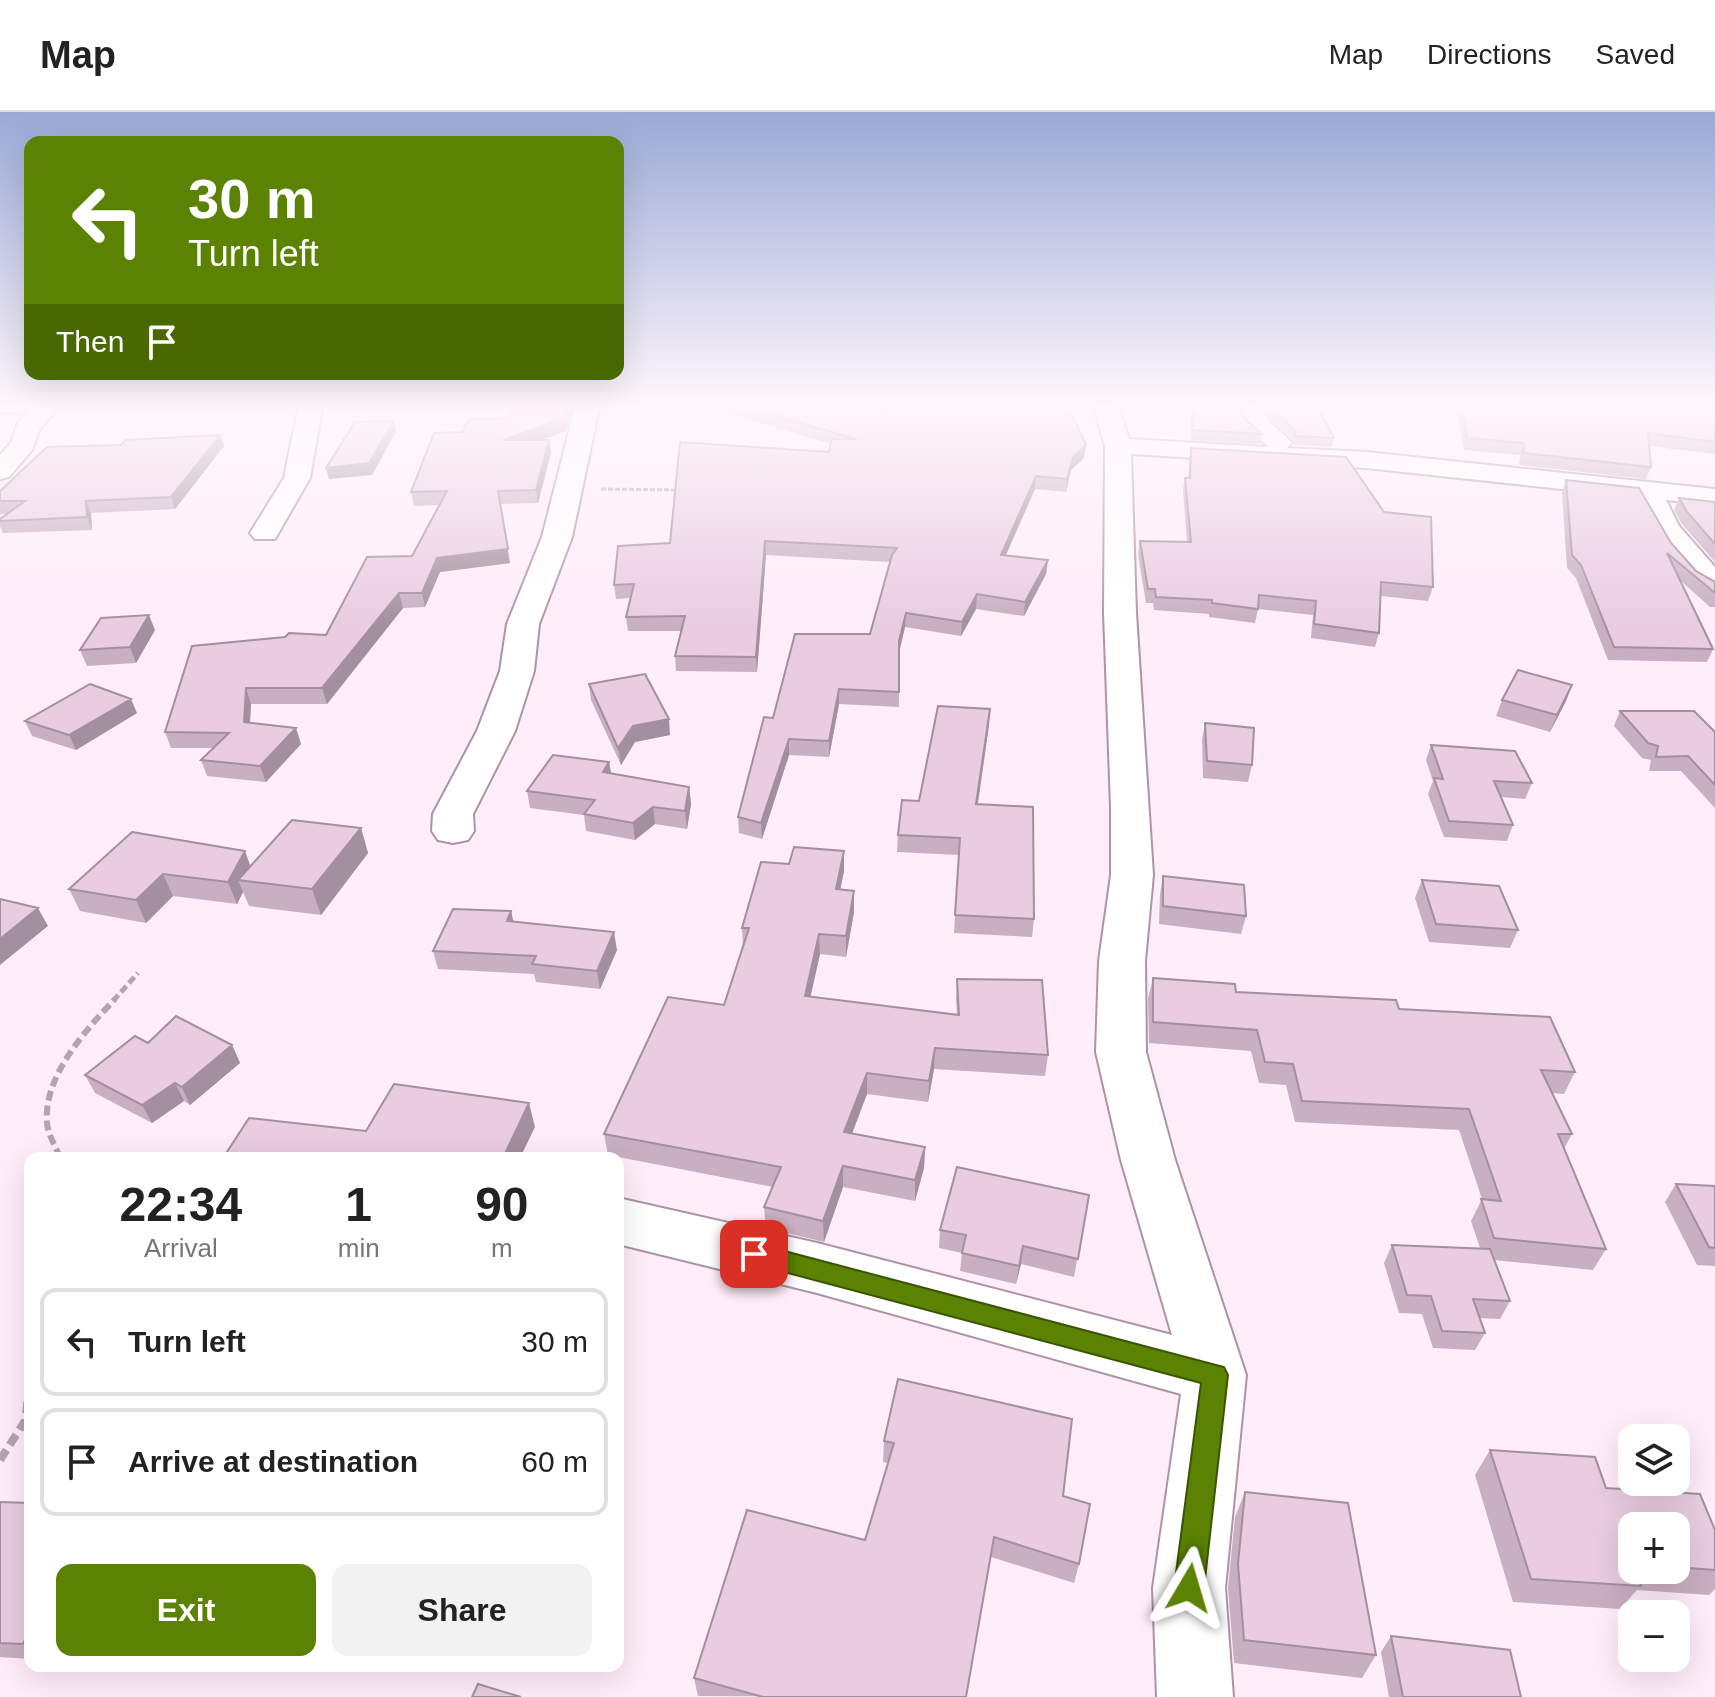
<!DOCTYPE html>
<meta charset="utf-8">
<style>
:root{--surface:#fff;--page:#f2f2f2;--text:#222;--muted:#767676;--line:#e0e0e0;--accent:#5b8202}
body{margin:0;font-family:Arial,sans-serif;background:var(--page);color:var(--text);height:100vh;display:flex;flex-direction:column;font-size:30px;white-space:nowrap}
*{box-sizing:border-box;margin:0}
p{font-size:26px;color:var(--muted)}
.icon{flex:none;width:44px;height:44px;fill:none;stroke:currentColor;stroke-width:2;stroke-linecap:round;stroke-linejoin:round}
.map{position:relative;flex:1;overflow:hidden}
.side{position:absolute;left:24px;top:1040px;width:600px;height:520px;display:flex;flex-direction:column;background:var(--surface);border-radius:16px;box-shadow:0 8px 32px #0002}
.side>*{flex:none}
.top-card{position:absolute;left:24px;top:24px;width:600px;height:244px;border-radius:16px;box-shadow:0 8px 32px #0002;background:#5b8202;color:#fff;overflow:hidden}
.controls{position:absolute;left:1618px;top:1312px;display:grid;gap:16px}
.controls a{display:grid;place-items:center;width:72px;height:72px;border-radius:16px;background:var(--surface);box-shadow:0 8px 32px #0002;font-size:40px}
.pin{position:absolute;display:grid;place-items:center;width:68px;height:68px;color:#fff;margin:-34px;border-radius:16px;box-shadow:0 4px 12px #0006}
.me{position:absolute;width:88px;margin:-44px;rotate:7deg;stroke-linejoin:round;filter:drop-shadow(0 0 6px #0008)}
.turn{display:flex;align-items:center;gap:28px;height:168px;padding:0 32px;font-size:36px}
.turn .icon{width:104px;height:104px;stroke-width:2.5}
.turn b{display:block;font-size:56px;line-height:68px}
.then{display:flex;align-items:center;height:76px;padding:0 32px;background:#0003;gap:16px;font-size:30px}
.eta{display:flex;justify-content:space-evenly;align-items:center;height:136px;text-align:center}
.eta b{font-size:48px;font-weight:700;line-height:56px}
.action{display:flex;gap:16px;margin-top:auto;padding:16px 32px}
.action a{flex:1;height:92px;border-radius:16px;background:var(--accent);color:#fff;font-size:32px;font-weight:700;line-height:92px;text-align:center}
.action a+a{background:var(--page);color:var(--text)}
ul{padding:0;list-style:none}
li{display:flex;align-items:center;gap:24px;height:108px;margin:0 16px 12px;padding:0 16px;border:4px solid var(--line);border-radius:16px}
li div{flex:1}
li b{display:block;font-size:30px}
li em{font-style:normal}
header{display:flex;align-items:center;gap:48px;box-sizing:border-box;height:112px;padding:0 40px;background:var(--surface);border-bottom:2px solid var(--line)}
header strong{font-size:38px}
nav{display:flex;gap:44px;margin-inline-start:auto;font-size:28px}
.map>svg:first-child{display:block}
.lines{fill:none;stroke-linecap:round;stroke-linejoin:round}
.minor-casing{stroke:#ae93a6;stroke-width:4}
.tertiary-casing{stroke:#ae93a6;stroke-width:4}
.path-far3{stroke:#b3a4ae;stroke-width:3;stroke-dasharray:5 2;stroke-linecap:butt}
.path-far2{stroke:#b3a4ae;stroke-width:5;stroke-dasharray:8 4;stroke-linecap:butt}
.path-far1{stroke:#b3a4ae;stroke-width:6;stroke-dasharray:10 5;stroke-linecap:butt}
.path{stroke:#b3a4ae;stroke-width:8;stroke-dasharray:12 6;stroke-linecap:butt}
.minor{fill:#fff;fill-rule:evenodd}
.tertiary{fill:#fff;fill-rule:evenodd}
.wall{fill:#c8afc1;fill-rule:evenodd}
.shaded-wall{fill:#a38f9d}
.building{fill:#e9cce0;stroke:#a38f9d;stroke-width:2}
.route{fill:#5b8202;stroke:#3b5401;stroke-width:2}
</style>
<header>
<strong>Map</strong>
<nav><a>Map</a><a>Directions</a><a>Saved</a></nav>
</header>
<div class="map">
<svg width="1715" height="1585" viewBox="0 0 1715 1585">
<rect width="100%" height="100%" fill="#ffedf9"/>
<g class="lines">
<!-- minor casing -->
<g class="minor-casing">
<path id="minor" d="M 36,292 L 61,292 L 39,318 L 32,338 L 9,365 L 0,367 L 0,343 L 11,331 L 18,311 Z
M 299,292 L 323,292 L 310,366 L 275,427 L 255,427 L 250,421 L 284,366 Z
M 576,292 L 600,292 L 572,425 L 539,512 L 534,559 L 515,619 L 473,702 L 474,719 L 468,728 L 453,731 L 438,728 L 432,719 L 433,702 L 477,619 L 500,559 L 507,512 L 542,425 Z
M 1093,292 L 1117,292 L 1129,327 L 1269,335 L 1249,318 L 1235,292 L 1259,292 L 1268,309 L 1292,330 L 1287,336 L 1366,340 L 1715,377 L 1715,393 L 1666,388 L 1679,414 L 1715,455 L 1715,483 C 1688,477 1644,412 1637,385 L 1366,356 L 1131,342 L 1136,501 L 1153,763 L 1145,849 L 1146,940 L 1175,1048 L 1246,1263 L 1225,1476 L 1233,1585 L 1157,1585 L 1153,1476 L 1181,1282 L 817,1181 L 618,1132 L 618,1086 L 817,1131 L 1172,1223 L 1121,1048 L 1096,940 L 1099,849 L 1111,763 L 1111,695 L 1104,501 L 1105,334 Z"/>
</g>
<!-- tertiary casing -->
<g class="tertiary-casing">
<path id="tertiary" d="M 0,292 L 40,292 L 28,299 L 0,301 Z"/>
</g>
<!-- path-far3 -->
<path class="path-far3" d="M 601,377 L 679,378"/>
<!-- path-far2 -->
<path class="path-far2" d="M 113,889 L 138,861"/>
<!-- path-far1 -->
<path class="path-far1" d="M 60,1046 C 56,1035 48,1023 47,1011 C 43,964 86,918 115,887"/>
<!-- path -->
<path class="path" d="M 0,1348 L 25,1309 L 30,1270"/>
<!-- minor -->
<use href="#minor" class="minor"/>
<!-- tertiary -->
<use href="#tertiary" class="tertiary"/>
</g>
<!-- wall -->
<path class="wall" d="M 695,292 L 878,292 L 875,293 L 883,298 L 1086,333 L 1084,346 L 1071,358 L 1066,380 L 1035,377 L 1006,443 L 1048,448 L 1046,462 L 1024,504 L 976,497 L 961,524 L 905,515 L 899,542 L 899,595 L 839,592 L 829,645 L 789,643 L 762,727 L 739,721 L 738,705 L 773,606 L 870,522 L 890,450 L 766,443 L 757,560 L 676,559 L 675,544 L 682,519 L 628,519 L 626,505 L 630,486 L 616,487 L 614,473 L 670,431 L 829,340 L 831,332 Z
M 1192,292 L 1238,292 L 1248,310 L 1262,322 L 1260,332 L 1190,328 Z
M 1261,292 L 1316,292 L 1334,326 L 1332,335 L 1293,333 L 1294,328 L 1270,307 Z
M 1458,292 L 1715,292 L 1715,342 L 1649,334 L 1651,355 L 1646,367 L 1519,353 L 1520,343 L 1464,338 L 1456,298 Z
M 566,319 L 541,328 L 551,341 L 538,391 L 500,392 L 510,451 L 440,460 L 425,495 L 403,496 L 327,592 L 251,592 L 250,611 L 301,632 L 266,670 L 207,664 L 201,648 L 213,636 L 171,636 L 165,620 L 326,523 L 412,444 L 439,393 L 414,394 L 411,380 L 434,321 Z
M 224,334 L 175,397 L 91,401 L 92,418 L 3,421 L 0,414 L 0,407 L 7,402 L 0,402 L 0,379 Z
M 1191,336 L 1433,475 L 1428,489 L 1381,484 L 1379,521 L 1375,535 L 1311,526 L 1313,503 L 1258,497 L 1255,511 L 1209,505 L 1209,502 L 1154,498 L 1153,491 L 1146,491 L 1138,442 L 1140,429 L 1187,430 L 1183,378 L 1185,366 L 1188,366 Z
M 1566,368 L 1671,431 L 1696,459 L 1715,470 L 1715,495 L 1710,495 L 1681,469 L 1713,537 L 1707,550 L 1608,548 L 1576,466 L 1567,456 L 1562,380 Z
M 1679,386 L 1715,390 L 1715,450 L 1682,412 L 1674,398 Z
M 155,518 L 136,551 L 87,554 L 80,538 Z
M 589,572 L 670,623 L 635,630 L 621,653 L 591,588 Z
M 1502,588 L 1566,589 L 1550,620 L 1496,604 Z
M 1620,599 L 1715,620 L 1715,696 L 1681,659 L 1649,659 L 1651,648 L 1642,646 L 1614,614 Z
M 137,601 L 76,638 L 32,624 L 25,609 Z
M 1205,611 L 1252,653 L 1248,670 L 1203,666 L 1202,628 Z
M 989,613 L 978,692 L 1034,807 L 1032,825 L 954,821 L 959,743 L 897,740 L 898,723 L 919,689 Z
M 1431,633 L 1532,671 L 1525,687 L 1501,685 L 1513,713 L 1507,729 L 1444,725 L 1428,682 L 1433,669 L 1426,648 Z
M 609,650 L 611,661 L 689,675 L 691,692 L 687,717 L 655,712 L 635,728 L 586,719 L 584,703 L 530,696 L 527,679 Z
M 361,716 L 368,741 L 321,803 L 249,794 L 243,780 L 237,792 L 173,784 L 146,811 L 80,799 L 69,777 L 132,720 L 250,754 Z
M 844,759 L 840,778 L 854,800 L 846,845 L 820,842 L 810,885 L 957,902 L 956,887 L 957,867 L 1048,943 L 1045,964 L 934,957 L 928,990 L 867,982 L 852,1022 L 925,1035 L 924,1056 L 915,1089 L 843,1075 L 824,1130 L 766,1116 L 764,1095 L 773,1075 L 608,1043 L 604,1022 L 724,893 L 743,833 L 742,816 Z
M 1163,764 L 1246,804 L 1241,822 L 1159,812 L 1160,782 Z
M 1422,768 L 1518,818 L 1510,836 L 1429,830 L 1415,786 Z
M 511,799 L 513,810 L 617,838 L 600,877 L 536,870 L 534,862 L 438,857 L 433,839 Z
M 1153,866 L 1236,880 L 1399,897 L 1575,960 L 1564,982 L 1552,981 L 1572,1022 L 1564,1037 L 1606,1137 L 1593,1158 L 1494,1148 L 1510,1189 L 1500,1207 L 1479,1206 L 1485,1221 L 1475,1238 L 1433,1236 L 1422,1202 L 1399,1201 L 1384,1151 L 1392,1133 L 1480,1136 L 1471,1109 L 1482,1087 L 1459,1018 L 1295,1010 L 1286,973 L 1259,971 L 1251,939 L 1149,931 L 1148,887 Z
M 148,931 L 232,933 L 240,951 L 190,993 L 184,989 L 152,1011 L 95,981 L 85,963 Z
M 1676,1072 L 1715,1074 L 1715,1154 L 1697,1153 L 1665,1090 Z
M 1089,1083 L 1074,1165 L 1021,1152 L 1016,1172 L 960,1159 L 962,1141 L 939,1136 L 940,1118 Z
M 898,1267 L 1063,1384 L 1079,1452 L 1074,1471 L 991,1445 L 966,1585 L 698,1584 L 694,1566 L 865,1428 L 888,1351 L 883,1350 L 884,1329 Z
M 1490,1338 L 1606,1376 L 1715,1418 L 1715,1477 L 1709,1483 L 1637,1478 L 1620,1497 L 1513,1490 L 1475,1363 ZM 1632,1414 L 1676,1414 L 1676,1458 L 1632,1458 Z
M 1245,1380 L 1376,1543 L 1362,1566 L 1234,1551 L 1228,1476 L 1235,1405 Z
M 0,1390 L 30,1391 L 30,1547 L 0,1545 Z
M 1391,1524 L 1521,1585 L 1389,1585 L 1381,1540 Z"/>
<!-- shaded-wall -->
<path class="shaded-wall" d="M 568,292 L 574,292 L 566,319 L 506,341 L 503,328 Z
M 394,309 L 396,320 L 372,363 L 329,367 L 326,356 Z
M 220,323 L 224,334 L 175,397 L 171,385 Z
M 549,328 L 551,341 L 538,391 L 536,378 Z
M 1086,333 L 1084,346 L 1071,358 L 1066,380 L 1067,367 L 1073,345 Z
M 1036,364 L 1035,377 L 1000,456 L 1001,443 Z
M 498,379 L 510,451 L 440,460 L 425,495 L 422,481 L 437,446 Z
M 86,389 L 91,401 L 92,418 L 87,405 Z
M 765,429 L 766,443 L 757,560 L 756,545 Z
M 1048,448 L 1046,462 L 1024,504 L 1025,490 Z
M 399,481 L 403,496 L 327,592 L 322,576 Z
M 977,482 L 976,497 L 961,524 L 962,510 Z
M 906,501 L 905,515 L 898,544 L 899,529 Z
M 149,503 L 155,518 L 136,551 L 130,535 Z
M 1572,573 L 1566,589 L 1550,620 L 1557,603 Z
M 246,576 L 251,592 L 249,626 L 244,610 Z
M 839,577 L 839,592 L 829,645 L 829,629 Z
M 131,587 L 137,601 L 76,638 L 69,623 Z
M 990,597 L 989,613 L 975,709 L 976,692 Z
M 669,607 L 670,623 L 635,630 L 621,653 L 618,636 L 633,614 Z
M 296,616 L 301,632 L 266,670 L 260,654 Z
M 789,627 L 789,643 L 762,727 L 761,711 Z
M 609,650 L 612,667 L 603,660 Z
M 689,675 L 691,692 L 687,717 L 685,699 Z
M 653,695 L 655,712 L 635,728 L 633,711 Z
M 361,716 L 368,741 L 321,803 L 312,777 Z
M 245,739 L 253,761 L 238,768 L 243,780 L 237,792 L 228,770 Z
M 844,739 L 844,759 L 836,798 L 836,777 Z
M 163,762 L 173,784 L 146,811 L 136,788 Z
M 854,779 L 854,800 L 846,845 L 846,824 Z
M 38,796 L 48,814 L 0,853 L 0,827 Z
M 511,799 L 515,817 L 507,809 Z
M 614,820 L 617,838 L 600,877 L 597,859 Z
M 819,822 L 820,842 L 806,905 L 805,884 Z
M 232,933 L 240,951 L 190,993 L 182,975 Z
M 935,936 L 934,957 L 928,990 L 929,969 Z
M 867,961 L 867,982 L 844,1042 L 844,1020 Z
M 175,971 L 184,989 L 152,1011 L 142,993 Z
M 529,991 L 535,1015 L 520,1046 L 503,1046 Z
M 925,1035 L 924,1056 L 915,1089 L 915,1068 Z
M 843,1054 L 843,1075 L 824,1130 L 823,1109 Z
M 1023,1134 L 1021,1152 L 1016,1172 L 1019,1154 Z
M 30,1517 L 30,1539 L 23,1532 Z"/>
<!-- building -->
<path class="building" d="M 512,292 L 568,292 L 564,306 L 503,328 L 549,328 L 536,378 L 498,379 L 508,437 L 437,446 L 422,481 L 399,481 L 322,576 L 246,576 L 244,610 L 296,616 L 260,654 L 201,648 L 229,621 L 165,620 L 192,534 L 285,525 L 289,521 L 326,523 L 367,445 L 412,444 L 447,379 L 411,380 L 434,321 L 462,320 L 469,307 L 508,306 Z
M 734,292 L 872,292 L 883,298 L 893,292 L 1067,292 L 1086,333 L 1073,345 L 1067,367 L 1036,364 L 1001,443 L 1048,448 L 1025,490 L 977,482 L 962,510 L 906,501 L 899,529 L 899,580 L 839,577 L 829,629 L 789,627 L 761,711 L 738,705 L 764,605 L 773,606 L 795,522 L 870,522 L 892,443 L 897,436 L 765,429 L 756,545 L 675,544 L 685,504 L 626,505 L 634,472 L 614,473 L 618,434 L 670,431 L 680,330 L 829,340 L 832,327 L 856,327 Z
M 1193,292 L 1238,292 L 1248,310 L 1262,322 L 1192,318 Z
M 1268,292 L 1316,292 L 1334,326 L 1295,324 L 1296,319 L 1272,298 Z
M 1461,292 L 1715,292 L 1715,330 L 1648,321 L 1651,355 L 1523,341 L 1524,331 L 1467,326 Z
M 394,309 L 369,351 L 326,356 L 355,310 Z
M 220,323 L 171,385 L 86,389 L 87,405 L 0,409 L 0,407 L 25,389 L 0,389 L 0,379 L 47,335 L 121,333 L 125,328 Z
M 1191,336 L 1346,345 L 1384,400 L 1431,405 L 1433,475 L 1381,470 L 1379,521 L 1314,512 L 1316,489 L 1259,483 L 1258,497 L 1212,491 L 1212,488 L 1156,485 L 1155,477 L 1148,477 L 1140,429 L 1191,430 L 1185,366 L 1190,366 Z
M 1566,368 L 1639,376 L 1671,431 L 1696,459 L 1715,470 L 1715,481 L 1667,441 L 1713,537 L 1614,535 L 1581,453 L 1572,443 Z
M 1679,386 L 1715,390 L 1715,432 L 1687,400 Z
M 149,503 L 130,535 L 80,538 L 101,506 Z
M 1518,558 L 1572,573 L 1557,603 L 1502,588 Z
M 645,562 L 669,607 L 633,614 L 618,636 L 589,572 Z
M 90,572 L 131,587 L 69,623 L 25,609 Z
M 938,594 L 990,597 L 976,692 L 1033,695 L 1034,807 L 955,803 L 960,726 L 898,723 L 902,688 L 919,689 Z
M 1620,599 L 1694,599 L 1715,620 L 1715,673 L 1688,644 L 1656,645 L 1658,634 L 1648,631 Z
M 1205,611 L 1254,616 L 1252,653 L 1207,649 Z
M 1431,633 L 1515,639 L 1532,671 L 1494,669 L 1513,713 L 1449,709 L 1434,666 L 1443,667 Z
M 553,643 L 609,650 L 603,660 L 689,675 L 685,699 L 653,695 L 633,711 L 584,702 L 595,688 L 527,679 Z
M 292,708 L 361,716 L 312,777 L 238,768 Z
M 132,720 L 245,739 L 228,770 L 163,762 L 136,788 L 69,777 Z
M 794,735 L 844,739 L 836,777 L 854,779 L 846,824 L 819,822 L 805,884 L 959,903 L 957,867 L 1042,868 L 1048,943 L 935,936 L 929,969 L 867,961 L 844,1020 L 925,1035 L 915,1068 L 843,1054 L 823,1109 L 764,1095 L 781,1055 L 604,1022 L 668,885 L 724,893 L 749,816 L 742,816 L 761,750 L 789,752 Z
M 1163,764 L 1244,773 L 1246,804 L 1163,794 Z
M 1422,768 L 1499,774 L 1518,818 L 1436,812 Z
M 0,787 L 38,796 L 0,827 Z
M 453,797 L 511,799 L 507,809 L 614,820 L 597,859 L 532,852 L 536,844 L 433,839 Z
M 1153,866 L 1235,872 L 1236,880 L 1396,888 L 1399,897 L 1550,905 L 1575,960 L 1541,958 L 1572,1022 L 1558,1022 L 1606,1137 L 1494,1126 L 1481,1087 L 1501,1089 L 1469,997 L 1302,989 L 1293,952 L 1265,950 L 1257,918 L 1153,910 Z
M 176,904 L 232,933 L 182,975 L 175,971 L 142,993 L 85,963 L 135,924 L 148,931 Z
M 394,972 L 529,991 L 503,1046 L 223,1046 L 249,1006 L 366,1019 Z
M 957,1055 L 1089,1083 L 1078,1147 L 1023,1134 L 1019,1154 L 962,1141 L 966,1123 L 940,1118 Z
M 1676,1072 L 1715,1074 L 1715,1136 L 1709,1135 Z
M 1392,1133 L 1490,1137 L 1510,1189 L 1473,1187 L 1485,1221 L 1442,1219 L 1431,1184 L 1407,1183 Z
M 898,1267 L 1072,1307 L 1063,1384 L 1090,1392 L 1079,1452 L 994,1425 L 966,1585 L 763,1585 L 694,1566 L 747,1398 L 865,1428 L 894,1331 L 884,1329 Z
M 1490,1338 L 1595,1345 L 1606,1376 L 1700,1382 L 1715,1418 L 1715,1458 L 1676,1455 L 1676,1414 L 1632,1414 L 1632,1458 L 1635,1458 L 1641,1474 L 1531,1467 Z
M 1245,1380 L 1348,1391 L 1376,1543 L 1244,1528 L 1238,1452 Z
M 0,1390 L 30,1391 L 30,1517 L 23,1532 L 0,1531 Z
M 1391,1524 L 1510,1538 L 1521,1585 L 1403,1585 Z
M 478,1572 L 521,1585 L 472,1585 Z"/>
<!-- sky -->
<linearGradient id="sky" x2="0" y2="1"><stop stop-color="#9ba9d6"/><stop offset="0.57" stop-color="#fff7fc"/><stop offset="1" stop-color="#fff7fc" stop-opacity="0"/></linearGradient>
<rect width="1715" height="514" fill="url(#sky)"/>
<!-- route -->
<path class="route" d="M 754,1131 L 1224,1255 L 1228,1263 L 1204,1476 L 1199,1487 L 1189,1491 L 1179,1487 L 1174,1476 L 1201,1271 L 754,1152 L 746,1149 L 742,1142 L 746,1134 Z"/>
</svg>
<div class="controls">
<a><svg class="icon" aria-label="layers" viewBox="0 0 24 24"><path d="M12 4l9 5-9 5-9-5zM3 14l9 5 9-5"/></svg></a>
<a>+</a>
<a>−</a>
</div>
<div class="pin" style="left:754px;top:1142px;background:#d93025"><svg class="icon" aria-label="arrive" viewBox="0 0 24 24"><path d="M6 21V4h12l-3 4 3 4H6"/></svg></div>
<svg class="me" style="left:1189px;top:1476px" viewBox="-20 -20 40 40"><path d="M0-17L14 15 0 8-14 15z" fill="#5b8202" stroke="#fff" stroke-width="4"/></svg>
<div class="top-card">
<div class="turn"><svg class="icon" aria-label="left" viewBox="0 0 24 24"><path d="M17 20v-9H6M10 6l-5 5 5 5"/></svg><div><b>30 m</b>Turn left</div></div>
<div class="then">Then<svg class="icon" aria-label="arrive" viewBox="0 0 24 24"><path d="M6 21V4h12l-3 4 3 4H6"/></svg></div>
</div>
<section class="side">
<div class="eta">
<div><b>22:34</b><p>Arrival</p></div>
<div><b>1</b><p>min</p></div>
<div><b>90</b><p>m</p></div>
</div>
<ul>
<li><svg class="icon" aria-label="left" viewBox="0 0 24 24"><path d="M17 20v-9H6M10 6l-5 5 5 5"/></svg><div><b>Turn left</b></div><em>30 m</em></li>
<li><svg class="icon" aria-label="arrive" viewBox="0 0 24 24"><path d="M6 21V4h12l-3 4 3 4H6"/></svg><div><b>Arrive at destination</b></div><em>60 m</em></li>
</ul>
<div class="action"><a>Exit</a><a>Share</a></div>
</section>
</div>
